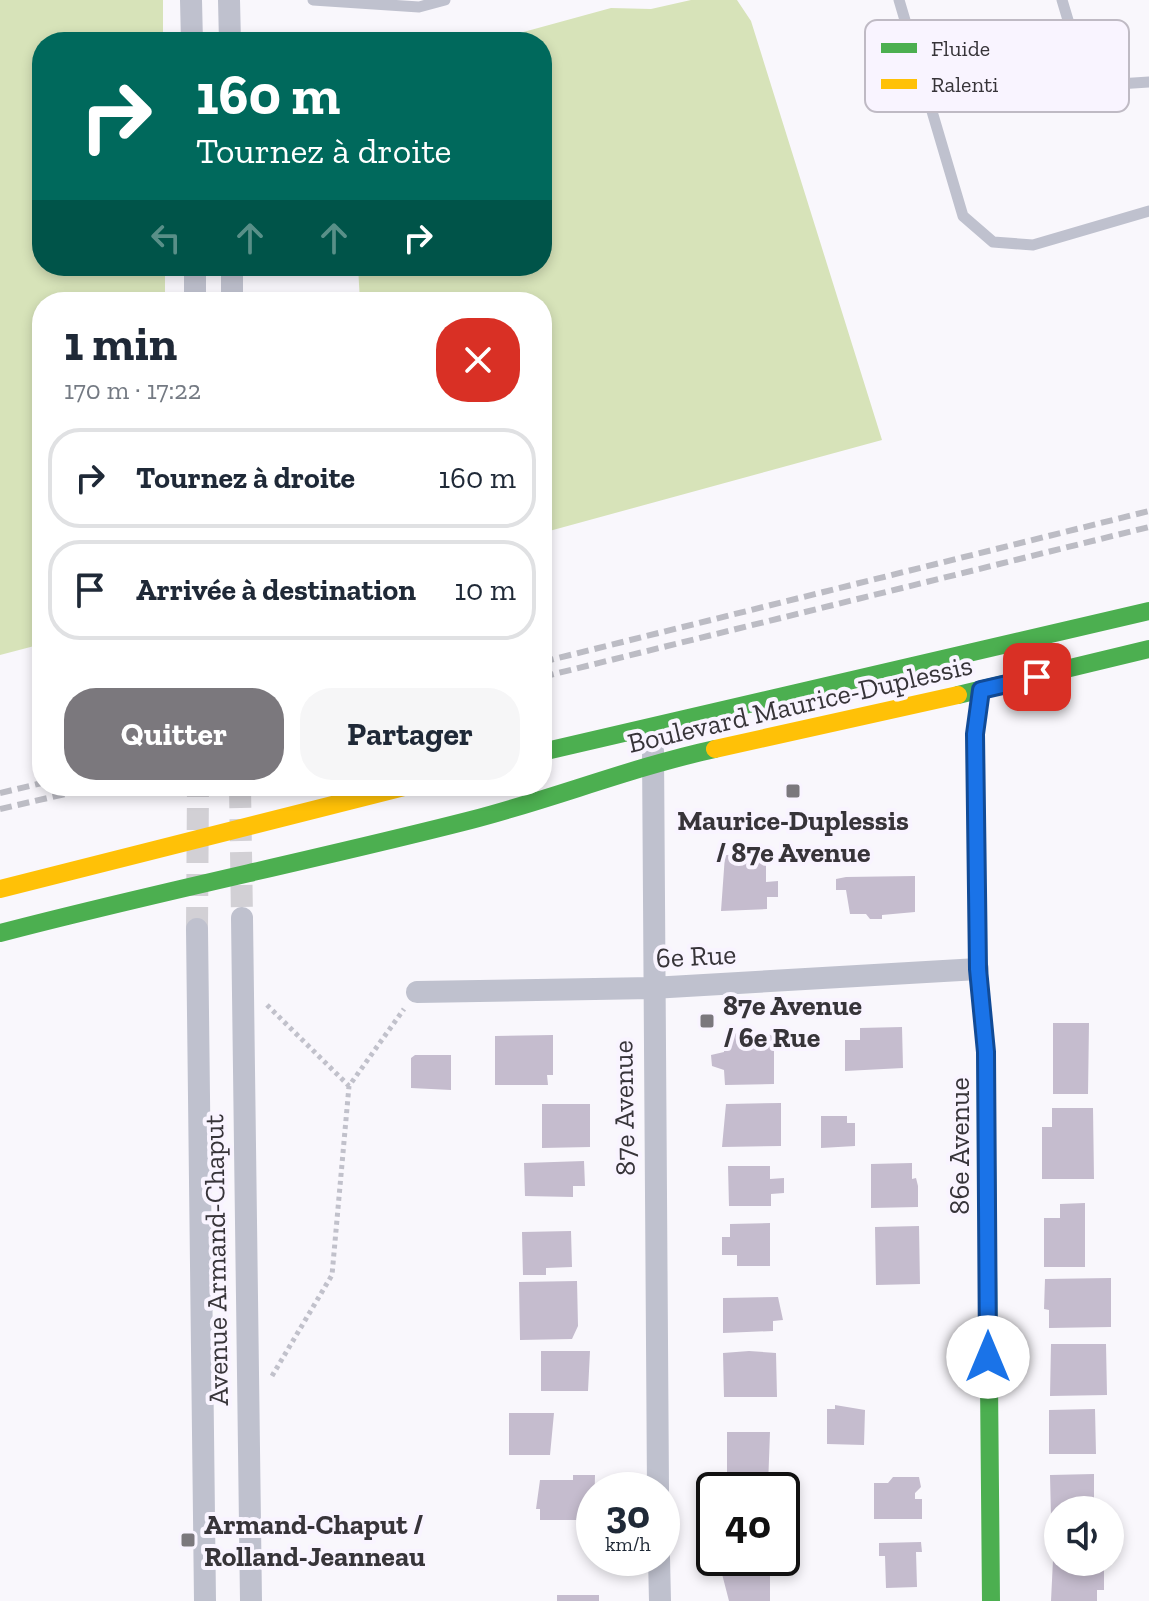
<!DOCTYPE html>
<html lang="fr">
<meta charset="utf-8">
<style>
:root{--surface:#fff;--page:#f6f6f7;--text:#1f2937;--muted:#747a83;--line:#e0e1e3;--accent:#7b787d}
body{margin:0;font-family:"Zilla Slab",serif;background:var(--page);color:var(--text);height:100vh;display:flex;flex-direction:column;font-size:30px;white-space:nowrap}
*{box-sizing:border-box;margin:0}
p{font-size:26px;color:var(--muted)}
.icon{flex:none;width:44px;height:44px;fill:none;stroke:currentColor;stroke-width:2;stroke-linecap:round;stroke-linejoin:round}
.map{position:relative;flex:1;overflow:hidden}
.side{position:absolute;left:32px;top:292px;width:520px;height:504px;display:flex;flex-direction:column;background:var(--surface);border-radius:32px;box-shadow:0 4px 12px #0003}
.side>*{flex:none}
.top-card{position:absolute;left:32px;top:32px;width:520px;height:244px;border-radius:32px;box-shadow:0 4px 12px #0003;background:#00695c;color:#fff;overflow:hidden}
.tools{position:absolute;left:1044px;top:1496px;display:grid;gap:16px}
.tools a{display:grid;place-items:center;width:80px;height:80px;border-radius:50%;background:var(--surface);box-shadow:0 4px 12px #0003;font-size:40px}
.speed{position:absolute;left:576px;top:1472px;display:flex;gap:16px;font-size:40px;font-weight:700;text-align:center}
.speed>*{display:grid;place-content:center;width:104px;height:104px;border-radius:50%;background:var(--surface);box-shadow:0 4px 12px #0003;line-height:1}
.speed small{font-size:20px;font-weight:400}
.speed .limit{border:4px solid #111;border-radius:12px;background:#fff;color:#111}
.pin{position:absolute;display:grid;place-items:center;width:68px;height:68px;color:#fff;margin:-34px;border-radius:16px;box-shadow:0 4px 12px #0006}
.me{position:absolute;width:88px;margin:-44px;rotate:0deg;stroke-linejoin:round;filter:drop-shadow(0 0 6px #0008)}
.turn{display:flex;align-items:center;gap:28px;height:168px;padding:0 32px;font-size:36px}
.turn .icon{width:104px;height:104px;stroke-width:2.5}
.turn b{display:block;font-size:56px;line-height:68px}
.lanes{display:flex;align-items:center;height:76px;padding:0 32px;background:#0003;justify-content:center;gap:40px;direction:ltr}
.lanes .off{opacity:.35}
.round{display:grid;place-items:center;flex:none;width:84px;height:84px;border-radius:32px;background:var(--page)}
.overview{display:flex;align-items:center;justify-content:space-between;height:136px;padding:0 32px}
h1{font-size:48px;font-weight:800;line-height:60px}
.action{display:flex;gap:16px;margin-top:auto;padding:16px 32px}
.action a{flex:1;height:92px;border-radius:32px;background:var(--accent);color:#fff;font-size:32px;font-weight:800;line-height:92px;text-align:center}
.action a+a{background:var(--page);color:var(--text)}
ul{padding:0;list-style:none}
li{display:flex;align-items:center;gap:24px;height:100px;margin:0 16px 12px;padding:0 16px;border:4px solid var(--line);border-radius:32px}
li div{flex:1}
li b{display:block;font-size:30px}
li em{font-style:normal}
.map>svg:first-child{display:block}
.green{fill:#d7e3b9}
.building{fill:#c5bcce}
.lines{fill:none;stroke-linecap:round;stroke-linejoin:round}
.street-tunnel{stroke:#d2d0d5;stroke-width:22;stroke-dasharray:22 11;stroke-linecap:butt}
.path{stroke:#c1c1cb;stroke-width:5;stroke-dasharray:4 4;stroke-linecap:butt}
.lane{stroke:#bfc1ce;stroke-width:11}
.street{stroke:#bfc1ce;stroke-width:22}
.fast{stroke:#4caf50;stroke-width:18}
.slow{stroke:#ffc107;stroke-width:18}
.rail{stroke:#bcbcc4;stroke-width:6;stroke-dasharray:12 6;stroke-linecap:butt}
.route-casing{stroke:#114b97;stroke-width:20}
.route{stroke:#1a73e8;stroke-width:14}
.poi-dot{fill:#7b787d;stroke:#f9f4ff;stroke-width:3}
.labels{text-anchor:middle;dominant-baseline:central;stroke-width:8;stroke-linejoin:round;paint-order:stroke}
.street-label{font-size:28px;fill:#373439;stroke:#f9f4ff}
.poi-label{font-size:28px;font-weight:bold;fill:#373439;stroke:#f9f4ff;text-anchor:start}
.key{fill:#f9f4ff;stroke:#bfbac4;stroke-width:2}
.key-label{font-size:22px;fill:#373439}
</style>
<div class="map">
<svg width="1149" height="1601" viewBox="0 0 1149 1601">
<rect width="100%" height="100%" fill="#f9f7fc"/>
<!-- green -->
<path class="green" d="M 0,0 L 163,0 L 163,42 L 42,42 L 42,266 L 165,266 L 165,302 L 42,302 L 42,644 L 0,655 Z
M 691,0 L 737,0 L 751,21 L 882,440 L 542,533 L 542,302 L 360,302 L 358,266 L 542,266 L 542,42 L 487,42 L 611,8 L 651,9 Z"/>
<!-- building -->
<path class="building" d="M 766,854 L 766,882 L 778,881 L 778,897 L 767,897 L 767,909 L 721,911 L 725,855 Z
M 915,876 L 915,912 L 882,915 L 882,919 L 870,919 L 866,914 L 850,914 L 846,890 L 836,890 L 836,879 L 846,877 Z
M 1053,1023 L 1089,1023 L 1088,1094 L 1053,1094 Z
M 902,1027 L 903,1068 L 845,1071 L 845,1040 L 860,1040 L 860,1028 Z
M 724,1033 L 774,1035 L 774,1084 L 725,1085 L 724,1070 L 712,1066 L 711,1055 L 724,1052 Z
M 553,1035 L 553,1075 L 547,1075 L 548,1085 L 495,1085 L 495,1036 Z
M 415,1055 L 451,1055 L 451,1090 L 411,1088 L 411,1058 Z
M 781,1103 L 781,1146 L 722,1147 L 726,1104 Z
M 542,1104 L 590,1104 L 590,1147 L 542,1148 Z
M 1052,1108 L 1093,1108 L 1094,1179 L 1042,1179 L 1042,1127 L 1052,1127 Z
M 821,1116 L 847,1116 L 847,1123 L 855,1123 L 855,1146 L 821,1148 Z
M 584,1161 L 585,1186 L 573,1186 L 573,1197 L 525,1196 L 524,1163 Z
M 912,1163 L 912,1179 L 916,1178 L 918,1186 L 918,1207 L 871,1208 L 871,1164 Z
M 728,1166 L 770,1166 L 770,1179 L 784,1178 L 784,1193 L 771,1194 L 771,1206 L 729,1206 Z
M 1085,1203 L 1085,1267 L 1044,1267 L 1044,1218 L 1060,1218 L 1060,1204 Z
M 770,1223 L 770,1266 L 737,1266 L 737,1255 L 722,1255 L 722,1237 L 730,1237 L 730,1224 Z
M 919,1226 L 920,1284 L 876,1285 L 875,1227 Z
M 571,1231 L 572,1267 L 546,1268 L 546,1275 L 523,1275 L 522,1232 Z
M 1111,1278 L 1111,1327 L 1049,1328 L 1049,1310 L 1044,1309 L 1045,1279 Z
M 577,1281 L 578,1326 L 572,1339 L 520,1340 L 519,1282 Z
M 778,1297 L 783,1320 L 773,1321 L 773,1331 L 723,1333 L 723,1298 Z
M 1051,1344 L 1106,1344 L 1107,1395 L 1050,1396 Z
M 541,1351 L 590,1351 L 588,1391 L 541,1391 Z
M 749,1351 L 776,1353 L 777,1397 L 724,1397 L 723,1353 Z
M 835,1405 L 865,1410 L 864,1445 L 827,1444 L 827,1409 L 835,1409 Z
M 1095,1409 L 1096,1454 L 1049,1454 L 1049,1410 Z
M 509,1413 L 554,1413 L 550,1455 L 509,1455 Z
M 727,1432 L 770,1432 L 768,1486 L 727,1486 Z
M 1094,1474 L 1094,1510 L 1058,1510 L 1058,1517 L 1051,1517 L 1050,1475 Z
M 573,1475 L 595,1475 L 594,1520 L 540,1520 L 540,1509 L 536,1509 L 540,1480 L 573,1480 Z
M 893,1477 L 919,1477 L 921,1487 L 915,1493 L 915,1499 L 922,1499 L 922,1519 L 874,1519 L 874,1483 L 888,1483 Z
M 1054,1539 L 1058,1539 L 1058,1562 L 1096,1562 L 1096,1570 L 1104,1570 L 1104,1590 L 1097,1590 L 1097,1601 L 1051,1601 Z
M 921,1542 L 922,1552 L 916,1552 L 917,1587 L 886,1588 L 885,1556 L 879,1556 L 879,1543 Z
M 724,1558 L 770,1558 L 770,1601 L 729,1601 L 721,1570 Z
M 557,1595 L 599,1595 L 599,1601 L 557,1601 Z"/>
<g class="lines">
<!-- street-tunnel -->
<path class="street-tunnel" d="M 240,786 L 242,918
M 197,929 L 198,786"/>
<!-- path -->
<path class="path" d="M 267,1005 L 349,1086
M 272,1376 L 332,1275 L 349,1086 L 404,1009"/>
<!-- lane -->
<path class="lane" d="M 313,0 L 419,7 L 445,0
M 899,0 L 963,216 L 993,242 L 1033,245 L 1149,211
M 1062,0 L 1082,67 L 1103,85 L 1149,82"/>
<!-- street -->
<path class="street" d="M 191,0 L 192,42
M 229,0 L 230,42
M 195,266 L 195,302
M 232,266 L 232,302
M 653,751 L 658,1490
M 242,918 L 251,1601
M 197,929 L 205,1601
M 417,992 L 652,988 L 978,969
M 659,1558 L 660,1601"/>
<!-- fast -->
<path class="fast" d="M 981,690 L 975,734 L 978,969 L 986,1052 L 991,1601
M 958,695 L 1149,649
M 542,752 L 1149,611
M 0,933 C 156,892 315,860 471,820 C 553,799 632,767 715,749"/>
<!-- slow -->
<path class="slow" d="M 715,749 L 958,695
M 0,889 L 408,786"/>
<!-- rail -->
<path class="rail" d="M 542,662 L 1149,511
M 542,677 L 1149,527
M 0,793 L 42,783
M 0,809 L 100,786"/>
</g>
<g class="lines">
<!-- route casing -->
<g class="route-casing">
<path id="route" d="M 988,1357 L 986,1052 L 978,969 L 975,734 L 981,690 L 1037,677"/>
</g>
<!-- route -->
<use href="#route" class="route"/>
</g>
<!-- markers -->
<g class="poi-dot">
<rect x="785" y="783" width="16" height="16" rx="4"/>
<rect x="699" y="1013" width="16" height="16" rx="4"/>
<rect x="180" y="1532" width="16" height="16" rx="4"/>
</g>
<g class="labels">
<!-- street labels -->
<g class="street-label">
<text transform="translate(800 704) rotate(-13)">Boulevard Maurice-Duplessis</text>
<text transform="translate(696 956) rotate(-3)">6e Rue</text>
<text transform="translate(624 1108) rotate(-91)">87e Avenue</text>
<text transform="translate(959 1146) rotate(-90)">86e Avenue</text>
<text transform="translate(216 1260) rotate(-91)">Avenue Armand-Chaput</text>
</g>
<!-- poi labels -->
<g class="poi-label">
<text x="793" y="820" text-anchor="middle">Maurice-Duplessis<tspan x="793" dy="32">/ 87e Avenue</tspan></text>
<text x="723" y="1005">87e Avenue<tspan x="723" dy="32">/ 6e Rue</tspan></text>
<text x="204" y="1524">Armand-Chaput /<tspan x="204" dy="32">Rolland-Jeanneau</tspan></text>
</g>
</g>
<!-- legend -->
<rect x="865" y="20" width="264" height="92" rx="12" class="key"/>
<rect x="881" y="43" width="36" height="10" fill="#4caf50"/>
<rect x="881" y="79" width="36" height="10" fill="#ffc107"/>
<g class="key-label">
<text x="931" y="56">Fluide</text>
<text x="931" y="92">Ralenti</text>
</g>
</svg>
<div class="tools">
<a><svg class="icon" aria-label="sound" viewBox="0 0 24 24"><path d="M4 9h4l5-4v14l-5-4H4zM17 9q2 3 0 6"/></svg></a>
</div>
<div class="speed"><div>30<small>km/h</small></div><div class="limit">40</div></div>
<div class="pin" style="left:1037px;top:677px;background:#d93025"><svg class="icon" aria-label="arrive" viewBox="0 0 24 24"><path d="M6 21V4h12l-3 4 3 4H6"/></svg></div>
<svg class="me" style="left:988px;top:1357px" viewBox="-20 -20 40 40"><circle r="19" fill="#fff"/><path d="M0-13L10 11 0 6-10 11z" fill="#1a73e8"/></svg>
<div class="top-card">
<div class="turn"><svg class="icon" aria-label="right" viewBox="0 0 24 24"><path d="M7 20v-9h11M14 6l5 5-5 5"/></svg><div><b>160 m</b>Tournez à droite</div></div>
<div class="lanes"><svg class="icon off" aria-label="left" viewBox="0 0 24 24"><path d="M17 20v-9H6M10 6l-5 5 5 5"/></svg><svg class="icon off" aria-label="ahead" viewBox="0 0 24 24"><path d="M12 20V5M6 11l6-6 6 6"/></svg><svg class="icon off" aria-label="ahead" viewBox="0 0 24 24"><path d="M12 20V5M6 11l6-6 6 6"/></svg><svg class="icon" aria-label="right" viewBox="0 0 24 24"><path d="M7 20v-9h11M14 6l5 5-5 5"/></svg></div>
</div>
<section class="side">
<div class="overview"><div><h1>1 min</h1><p>170 m · 17:22</p></div><a class="round" style="background:#d93025;color:#fff"><svg class="icon" aria-label="close" viewBox="0 0 24 24"><path d="M6 6l12 12M18 6L6 18"/></svg></a></div>
<ul>
<li><svg class="icon" aria-label="right" viewBox="0 0 24 24"><path d="M7 20v-9h11M14 6l5 5-5 5"/></svg><div><b>Tournez à droite</b></div><em>160 m</em></li>
<li><svg class="icon" aria-label="arrive" viewBox="0 0 24 24"><path d="M6 21V4h12l-3 4 3 4H6"/></svg><div><b>Arrivée à destination</b></div><em>10 m</em></li>
</ul>
<div class="action"><a>Quitter</a><a>Partager</a></div>
</section>
</div>
